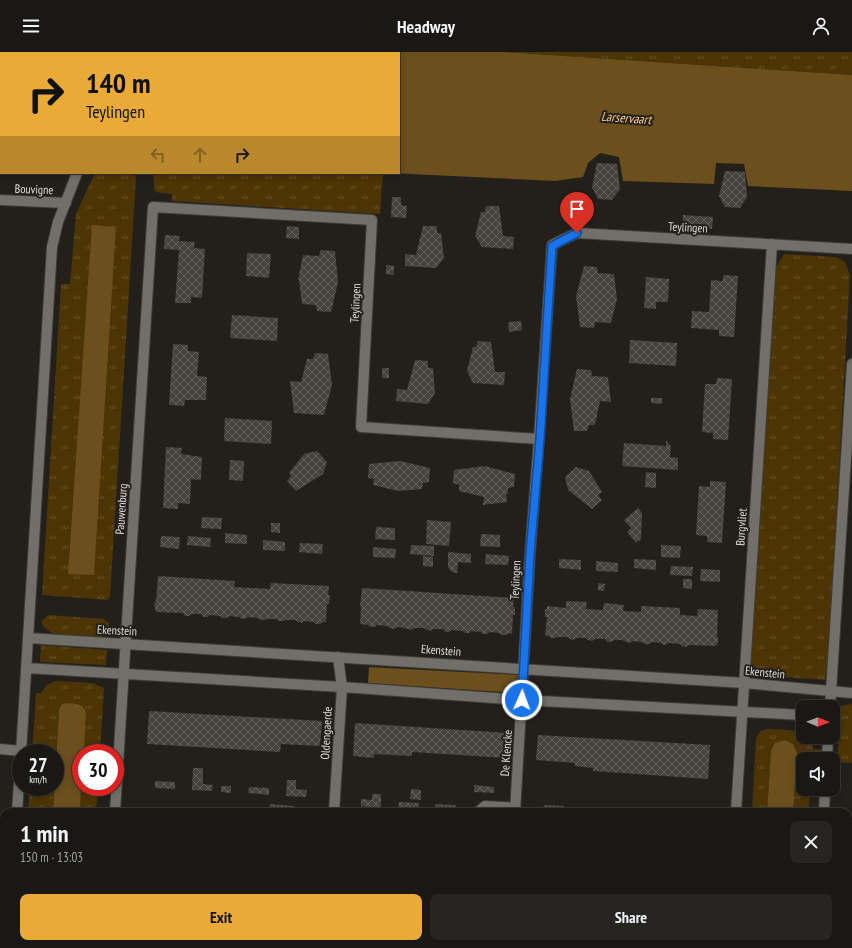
<!DOCTYPE html>
<meta charset="utf-8">
<style>
:root{--surface:#1a1815;--page:#272522;--text:#f1f3f6;--muted:#9fa0a0;--line:#383734;--accent:#e9aa38}
body{margin:0;font-family:"PT Sans Narrow",sans-serif;background:var(--page);color:var(--text);height:100vh;display:flex;flex-direction:column;font-size:15px;white-space:nowrap}
*{box-sizing:border-box;margin:0}
p{font-size:13px;color:var(--muted)}
.icon{flex:none;width:22px;height:22px;fill:none;stroke:currentColor;stroke-width:2;stroke-linecap:round;stroke-linejoin:round}
.map{position:relative;flex:1;overflow:hidden}
.side{position:absolute;left:0px;top:756px;width:852px;height:140px;display:flex;flex-direction:column;background:var(--surface);border-radius:12px 12px 0 0;box-shadow:0 2px 6px #0003,0 0 0 1px var(--line)}
.side>*{flex:none}
.hud{position:absolute;left:0px;top:0px;width:400px;height:122px;box-shadow:0 2px 6px #0003,0 0 0 1px var(--line);background:#e9aa38;color:#111;overflow:hidden}
.needle{width:26px;rotate:91deg}
.buttons{position:absolute;left:796px;top:648px;display:grid;gap:8px}
.buttons a{display:grid;place-items:center;width:44px;height:44px;border-radius:8px;background:var(--surface);box-shadow:0 2px 6px #0003,0 0 0 1px var(--line);font-size:20px}
.speed{position:absolute;left:12px;top:692px;display:flex;gap:8px;font-size:20px;font-weight:700;text-align:center}
.speed>*{display:grid;place-content:center;width:52px;height:52px;border-radius:50%;background:var(--surface);box-shadow:0 2px 6px #0003,0 0 0 1px var(--line);line-height:1}
.speed small{font-size:10px;font-weight:400}
.speed .limit{border:6px solid #d22;background:#fff;color:#111}
.pin{position:absolute;display:grid;place-items:center;width:34px;height:34px;color:#fff;margin:-41px -17px;border-radius:50% 50% 50% 0;rotate:-45deg;box-shadow:0 0 4px #0007}
.pin .icon{rotate:45deg}
.me{position:absolute;width:44px;margin:-22px;rotate:2deg;stroke-linejoin:round;filter:drop-shadow(0 0 3px #0008)}
.turn{display:flex;align-items:center;gap:14px;height:84px;padding:0 20px;font-size:18px}
.turn .icon{width:52px;height:52px;stroke-width:2.5}
.turn b{display:block;font-size:28px;line-height:34px}
.lanes{display:flex;align-items:center;height:38px;padding:0 20px;background:#0003;justify-content:center;gap:20px;direction:ltr}
.lanes .off{opacity:.35}
.round{display:grid;place-items:center;flex:none;width:42px;height:42px;border-radius:8px;background:var(--page)}
.headline{display:flex;align-items:center;justify-content:space-between;height:68px;padding:0 20px}
h1{font-size:24px;font-weight:700;line-height:30px}
.primary-button{display:flex;gap:8px;margin-top:auto;padding:8px 20px}
.primary-button a{flex:1;height:46px;border-radius:8px;background:var(--accent);color:#111;font-size:16px;font-weight:700;line-height:46px;text-align:center}
.primary-button a+a{background:var(--page);color:var(--text)}
header{display:flex;justify-content:space-between;align-items:center;height:52px;padding:0 20px;background:var(--surface);font-size:18px;font-weight:700}
.map>svg:first-child{display:block}
.grass{fill:url(#grass-tufts)}
.water{fill:#6b4f1d}
.building{fill:url(#building-cross-hatch)}
.lines{fill:none;stroke-linecap:round;stroke-linejoin:round}
.minor-casing{stroke:#3e3c39;stroke-width:12}
.minor{stroke:#726f6a;stroke-width:10}
.route-casing{stroke:#114b97;stroke-width:10}
.route{stroke:#1a73e8;stroke-width:7}
.labels{text-anchor:middle;dominant-baseline:central;stroke-width:4;stroke-linejoin:round;paint-order:stroke}
.street-label{font-size:12px;fill:#dedcd9;stroke:#23201c}
.water-label{font-size:13px;font-style:italic;fill:#fdd18b;stroke:#23201c}
</style>
<header><svg class="icon" aria-label="menu" viewBox="0 0 24 24"><path d="M4 6h16M4 12h16M4 18h16"/></svg>Headway<svg class="icon" aria-label="person" viewBox="0 0 24 24"><circle cx="12" cy="8" r="4"/><path d="M4 21q1-7 8-7t8 7"/></svg></header>
<div class="map">
<svg width="852" height="896" viewBox="0 0 852 896">
<defs>
<pattern id="grass-tufts" width="24" height="20" patternUnits="userSpaceOnUse"><rect width="24" height="20" fill="#4c3405"/><path d="M3 7l-1-3M5 7V3M7 7l1-3M15 17l-1-3M17 17v-4M19 17l1-3" fill="none" stroke="#655129"/></pattern>
<pattern id="building-cross-hatch" width="8" height="8" patternUnits="userSpaceOnUse"><rect width="8" height="8" fill="#46433e"/><path d="M0 0l8 8M0 8l8-8" fill="none" stroke="#605e59"/></pattern>
</defs>
<rect width="100%" height="100%" fill="#23201c"/>
<!-- grass -->
<path class="grass" d="M 504,0 L 852,0 L 852,23 Z
M 95,121 L 133,121 L 136,126 L 110,544 L 108,548 L 42,543 L 61,232 L 70,232 L 76,162 Z
M 153,121 L 383,121 L 380,162 L 172,149 L 172,142 C 146,140 157,140 153,121 Z
M 784,202 L 836,205 L 845,210 L 850,223 L 827,628 L 756,623 L 750,609 L 773,220 Z
M 48,563 L 104,567 L 109,571 L 107,583 L 97,586 L 54,582 C 48,579 44,576 41,570 Z
M 41,593 L 107,598 L 106,613 L 40,610 Z
M 55,629 L 92,631 L 104,636 L 100,701 L 84,701 L 86,661 L 59,658 L 55,722 L 55,701 L 32,701 L 36,641 L 41,641 L 47,633 Z
M 852,652 L 852,711 L 837,710 L 841,654 Z
M 768,677 L 803,679 L 803,685 L 811,685 L 813,697 L 822,697 L 821,707 L 803,707 L 803,737 L 814,737 L 812,740 L 810,740 L 808,760 L 793,760 L 797,701 L 771,699 L 767,760 L 752,760 L 756,686 L 761,679 Z
M 30,735 L 54,735 L 53,760 L 28,760 Z
M 81,735 L 98,735 L 96,760 L 80,760 Z
M 20,892 L 44,892 L 44,896 L 20,896 Z
M 71,892 L 88,892 L 88,896 L 71,896 Z
M 785,892 L 810,892 L 810,896 L 785,896 Z"/>
<!-- water -->
<path class="water" d="M 0,0 L 49,1 L 1,1 L 1,68 Z
M 254,0 L 504,0 L 852,23 L 852,139 L 748,134 L 744,112 L 716,111 L 714,132 L 623,129 L 619,105 L 600,101 L 588,111 L 583,125 L 555,129 L 389,121 L 399,121 L 399,1 L 253,1 Z
M 92,173 L 116,175 L 94,523 L 68,522 Z
M 369,615 L 517,623 L 516,641 L 368,631 Z
M 66,651 C 75,652 84,651 86,661 L 84,701 L 81,701 L 81,735 L 80,760 L 53,760 L 59,658 L 61,653 Z
M 785,688 L 793,692 L 797,701 L 793,760 L 767,760 L 771,699 L 775,691 Z
M 44,892 L 71,892 L 71,896 L 44,896 Z
M 759,892 L 785,892 L 785,896 L 759,896 Z"/>
<!-- building -->
<path class="building" d="M 597,111 L 617,112 L 620,137 L 612,148 L 598,147 L 592,135 Z
M 725,119 L 745,120 L 747,145 L 740,156 L 725,155 L 719,144 Z
M 392,145 L 401,145 L 401,153 L 407,154 L 406,166 L 391,165 Z
M 486,154 L 499,154 L 503,184 L 514,185 L 513,197 L 482,195 L 475,184 L 481,160 L 485,160 Z
M 683,163 L 713,165 L 712,177 L 683,175 Z
M 287,174 L 299,175 L 299,187 L 286,186 Z
M 423,174 L 437,174 L 437,181 L 441,181 L 444,206 L 436,216 L 405,214 L 405,202 L 416,203 Z
M 165,183 L 180,184 L 179,189 L 195,190 L 194,196 L 205,197 L 202,246 L 191,245 L 191,251 L 175,251 L 179,198 L 164,197 Z
M 321,198 L 335,199 L 338,230 L 331,260 L 317,259 L 316,253 L 302,252 L 299,228 L 298,228 L 303,203 L 319,204 Z
M 247,201 L 271,202 L 269,226 L 246,224 Z
M 386,213 L 394,214 L 394,223 L 386,222 Z
M 584,214 L 597,215 L 598,221 L 614,222 L 617,247 L 611,271 L 595,270 L 594,276 L 580,275 L 576,244 Z
M 723,223 L 738,224 L 734,285 L 719,284 L 719,278 L 691,276 L 692,259 L 709,260 L 711,228 L 723,229 Z
M 646,225 L 669,227 L 668,250 L 656,250 L 656,257 L 644,256 Z
M 232,263 L 278,266 L 277,289 L 230,286 Z
M 521,269 L 522,278 L 509,280 L 508,270 Z
M 630,288 L 677,291 L 676,314 L 629,311 Z
M 478,289 L 491,290 L 495,320 L 505,320 L 504,333 L 473,331 L 467,319 L 473,295 L 476,295 Z
M 173,292 L 188,293 L 188,299 L 199,300 L 197,324 L 207,325 L 206,348 L 185,348 L 184,354 L 169,353 Z
M 315,301 L 328,302 L 332,333 L 324,363 L 294,361 L 290,329 L 301,330 L 307,307 L 313,307 Z
M 415,308 L 428,309 L 428,316 L 433,316 L 435,341 L 428,352 L 396,349 L 397,337 L 407,338 Z
M 382,316 L 389,316 L 389,326 L 382,326 Z
M 577,317 L 591,318 L 592,324 L 608,325 L 611,350 L 600,349 L 595,373 L 589,373 L 587,379 L 574,379 L 570,347 Z
M 717,326 L 732,327 L 728,388 L 713,387 L 713,381 L 702,380 L 705,332 L 716,332 Z
M 651,346 L 662,346 L 662,352 L 651,351 Z
M 225,366 L 272,369 L 271,392 L 224,389 Z
M 666,388 L 671,394 L 670,405 L 678,406 L 678,418 L 622,414 L 624,391 L 666,394 Z
M 166,395 L 182,396 L 181,402 L 202,405 L 201,428 L 191,427 L 190,452 L 178,451 L 178,457 L 163,456 Z
M 317,399 L 327,410 L 323,422 L 296,439 L 287,429 L 291,424 L 289,421 L 304,402 Z
M 230,408 L 244,409 L 243,429 L 229,428 Z
M 400,409 L 430,416 L 429,430 L 423,431 L 422,437 L 398,439 L 373,433 L 374,427 L 368,426 L 369,412 Z
M 485,414 L 515,422 L 514,435 L 508,436 L 508,442 L 506,442 L 507,450 L 483,453 L 484,445 L 459,439 L 459,433 L 453,431 L 454,418 Z
M 576,415 L 589,419 L 602,440 L 598,443 L 602,448 L 592,457 L 568,438 L 565,425 Z
M 646,420 L 656,421 L 656,436 L 645,435 Z
M 710,429 L 726,430 L 722,491 L 707,490 L 707,484 L 696,483 L 699,434 L 710,435 Z
M 638,456 L 642,461 L 641,487 L 636,491 L 627,480 L 631,476 L 624,468 Z
M 202,465 L 222,466 L 221,477 L 201,476 Z
M 427,468 L 451,470 L 449,494 L 426,492 Z
M 271,471 L 280,471 L 280,481 L 271,480 Z
M 376,475 L 395,476 L 395,488 L 375,487 Z
M 225,481 L 247,483 L 247,492 L 225,491 Z
M 481,482 L 500,483 L 500,495 L 480,494 Z
M 161,484 L 180,485 L 179,497 L 160,495 Z
M 188,484 L 211,486 L 210,495 L 187,493 Z
M 263,488 L 285,490 L 285,499 L 263,498 Z
M 300,491 L 323,492 L 322,502 L 299,500 Z
M 411,493 L 434,494 L 434,504 L 410,502 Z
M 661,493 L 681,494 L 680,506 L 661,505 Z
M 373,495 L 396,497 L 395,506 L 373,505 Z
M 448,500 L 471,502 L 471,511 L 458,510 L 457,521 L 452,520 L 448,515 Z
M 486,502 L 509,504 L 508,513 L 485,512 Z
M 423,504 L 433,505 L 433,515 L 423,514 Z
M 559,507 L 581,508 L 581,518 L 559,516 Z
M 634,507 L 656,508 L 656,518 L 634,516 Z
M 596,509 L 618,511 L 618,520 L 596,519 Z
M 671,514 L 693,515 L 692,524 L 670,523 Z
M 701,517 L 720,518 L 720,530 L 700,529 Z
M 158,524 L 235,529 L 234,535 L 270,537 L 271,531 L 329,534 L 328,543 L 330,544 L 329,552 L 327,552 L 326,570 L 323,570 L 320,572 L 316,572 L 314,570 L 304,569 L 302,571 L 298,570 L 295,568 L 286,568 L 283,569 L 279,569 L 276,567 L 269,567 L 260,568 L 258,566 L 248,565 L 245,567 L 242,567 L 239,565 L 229,564 L 227,566 L 222,566 L 220,564 L 210,563 L 208,565 L 204,565 L 201,562 L 192,562 L 189,564 L 185,564 L 183,561 L 156,560 L 154,552 L 156,549 Z
M 683,527 L 692,527 L 692,537 L 683,536 Z
M 598,531 L 605,532 L 604,539 L 598,538 Z
M 362,536 L 514,546 L 513,555 L 515,555 L 515,563 L 513,563 L 512,582 L 509,581 L 506,583 L 502,583 L 499,581 L 490,580 L 487,582 L 483,582 L 481,580 L 471,579 L 469,581 L 465,581 L 462,579 L 452,578 L 449,580 L 446,580 L 443,577 L 433,577 L 431,579 L 427,578 L 424,576 L 415,576 L 412,578 L 399,575 L 393,577 L 387,574 L 377,573 L 375,575 L 371,575 L 368,573 L 360,572 L 361,554 L 360,554 Z
M 566,549 L 587,550 L 586,557 L 603,558 L 604,551 L 624,553 L 623,559 L 641,560 L 641,554 L 680,556 L 680,563 L 697,564 L 698,557 L 718,558 L 717,584 L 718,587 L 718,591 L 716,594 L 689,593 L 686,595 L 682,594 L 680,592 L 670,591 L 664,593 L 661,591 L 652,590 L 649,592 L 645,592 L 642,590 L 632,589 L 630,591 L 621,588 L 614,588 L 611,590 L 607,590 L 605,587 L 595,587 L 592,589 L 588,588 L 586,586 L 576,586 L 574,588 L 570,587 L 567,585 L 558,585 L 555,586 L 551,586 L 549,584 L 545,584 L 547,565 L 545,565 L 545,557 L 547,557 L 547,554 L 566,556 Z
M 149,659 L 322,669 L 320,694 L 281,692 L 280,700 L 147,692 Z
M 355,671 L 508,681 L 507,706 L 412,700 L 412,704 L 374,702 L 374,706 L 353,704 Z
M 538,683 L 710,693 L 708,727 L 593,719 L 593,716 L 575,714 L 575,711 L 536,708 Z
M 193,716 L 203,716 L 203,732 L 213,733 L 212,739 L 192,738 Z
M 287,728 L 296,728 L 296,737 L 307,738 L 306,745 L 286,744 Z
M 155,729 L 175,730 L 175,737 L 155,736 Z
M 474,733 L 494,735 L 494,741 L 474,740 Z
M 221,734 L 231,734 L 231,741 L 221,740 Z
M 249,735 L 269,736 L 269,743 L 248,741 Z
M 411,737 L 421,738 L 421,748 L 410,747 Z
M 372,742 L 381,742 L 381,756 L 361,754 L 361,747 L 372,748 Z
M 399,750 L 419,751 L 418,758 L 398,757 Z
M 270,752 L 294,754 L 293,760 L 269,760 Z
M 435,752 L 456,753 L 455,760 L 435,759 Z
M 544,753 L 564,754 L 563,760 L 543,760 Z
M 582,755 L 602,757 L 601,760 L 582,760 Z
M 164,757 L 184,758 L 184,760 L 164,760 Z
M 619,758 L 630,758 L 629,760 L 619,760 Z
M 851,782 L 852,782 L 852,804 L 849,804 Z
M 848,824 L 852,824 L 852,841 L 848,841 Z
M 138,892 L 176,892 L 176,896 L 138,896 Z
M 220,892 L 231,892 L 231,894 L 220,894 Z
M 261,892 L 285,892 L 285,896 L 261,896 Z
M 343,892 L 448,892 L 447,896 L 343,896 Z
M 548,892 L 573,893 L 573,896 L 548,896 Z
M 605,892 L 614,892 L 614,896 L 605,896 Z"/>
<g class="lines">
<!-- minor casing -->
<g class="minor-casing">
<path id="minor" d="M 90,1 L 90,0
M 0,148 L 66,151
M 28,586 L 744,631 L 852,641
M 26,616 L 342,635 L 522,648 L 803,663
M 830,655 L 852,312
M 0,697 L 21,699
M 21,701 L 52,195 L 58,170 L 77,121
M 827,707 L 828,685
M 17,760 L 21,702
M 115,760 L 153,155 L 372,168 L 361,375 L 539,387
M 334,760 L 342,635 L 338,605
M 478,760 L 485,754 L 516,756
M 515,760 L 530,502 L 539,387 L 552,193 L 577,181 L 852,197
M 736,760 L 772,192
M 824,760 L 825,737
M 848,890 L 852,890
M 9,896 L 9,892
M 107,896 L 107,892
M 326,896 L 326,892
M 466,896 L 466,892
M 507,896 L 507,892
M 727,896 L 727,892
M 815,896 L 815,892"/>
</g>
<!-- minor -->
<use href="#minor" class="minor"/>
</g>
<g class="lines">
<!-- route casing -->
<g class="route-casing">
<path id="route" d="M 522,648 L 530,502 L 540,387 L 552,194 L 577,181"/>
</g>
<!-- route -->
<use href="#route" class="route"/>
</g>
<g class="labels">
<!-- street labels -->
<g class="street-label">
<text transform="translate(34 137) rotate(2)">Bouvigne</text>
<text transform="translate(688 175) rotate(3)">Teylingen</text>
<text transform="translate(355 251) rotate(-87)">Teylingen</text>
<text transform="translate(121 457) rotate(-86)">Pauwenburg</text>
<text transform="translate(741 475) rotate(-86)">Burgvliet</text>
<text transform="translate(515 528) rotate(-87)">Teylingen</text>
<text transform="translate(117 578) rotate(3)">Ekenstein</text>
<text transform="translate(441 598) rotate(4)">Ekenstein</text>
<text transform="translate(765 620) rotate(6)">Ekenstein</text>
<text transform="translate(326 681) rotate(-87)">Oldengaerde</text>
<text transform="translate(506 701) rotate(-86)">De Klencke</text>
</g>
<!-- water labels -->
<g class="water-label">
<text transform="translate(626 66) rotate(4)">Larservaart</text>
</g>
</g>
</svg>
<div class="buttons">
<a><svg class="needle" viewBox="-14 -14 28 28"><path d="M0-13l5 13h-10z" fill="#e53935"/><path d="M0 13l5-13h-10z" fill="#9fa0a0"/></svg></a>
<a><svg class="icon" aria-label="sound" viewBox="0 0 24 24"><path d="M4 9h4l5-4v14l-5-4H4zM17 9q2 3 0 6"/></svg></a>
</div>
<div class="speed"><div>27<small>km/h</small></div><div class="limit">30</div></div>
<div class="pin" style="left:577px;top:181px;background:#d93025"><svg class="icon" aria-label="arrive" viewBox="0 0 24 24"><path d="M6 21V4h12l-3 4 3 4H6"/></svg></div>
<svg class="me" style="left:522px;top:648px" viewBox="-20 -20 40 40"><circle r="17" fill="#1a73e8" stroke="#fff" stroke-width="3"/><path d="M0-11L8 9 0 5-8 9z" fill="#fff"/></svg>
<div class="hud">
<div class="turn"><svg class="icon" aria-label="right" viewBox="0 0 24 24"><path d="M7 20v-9h11M14 6l5 5-5 5"/></svg><div><b>140 m</b>Teylingen</div></div>
<div class="lanes"><svg class="icon off" aria-label="left" viewBox="0 0 24 24"><path d="M17 20v-9H6M10 6l-5 5 5 5"/></svg><svg class="icon off" aria-label="ahead" viewBox="0 0 24 24"><path d="M12 20V5M6 11l6-6 6 6"/></svg><svg class="icon" aria-label="right" viewBox="0 0 24 24"><path d="M7 20v-9h11M14 6l5 5-5 5"/></svg></div>
</div>
<section class="side">
<div class="headline"><div><h1>1 min</h1><p>150 m · 13:03</p></div><a class="round"><svg class="icon" aria-label="close" viewBox="0 0 24 24"><path d="M6 6l12 12M18 6L6 18"/></svg></a></div>
<div class="primary-button"><a>Exit</a><a>Share</a></div>
</section>
</div>
